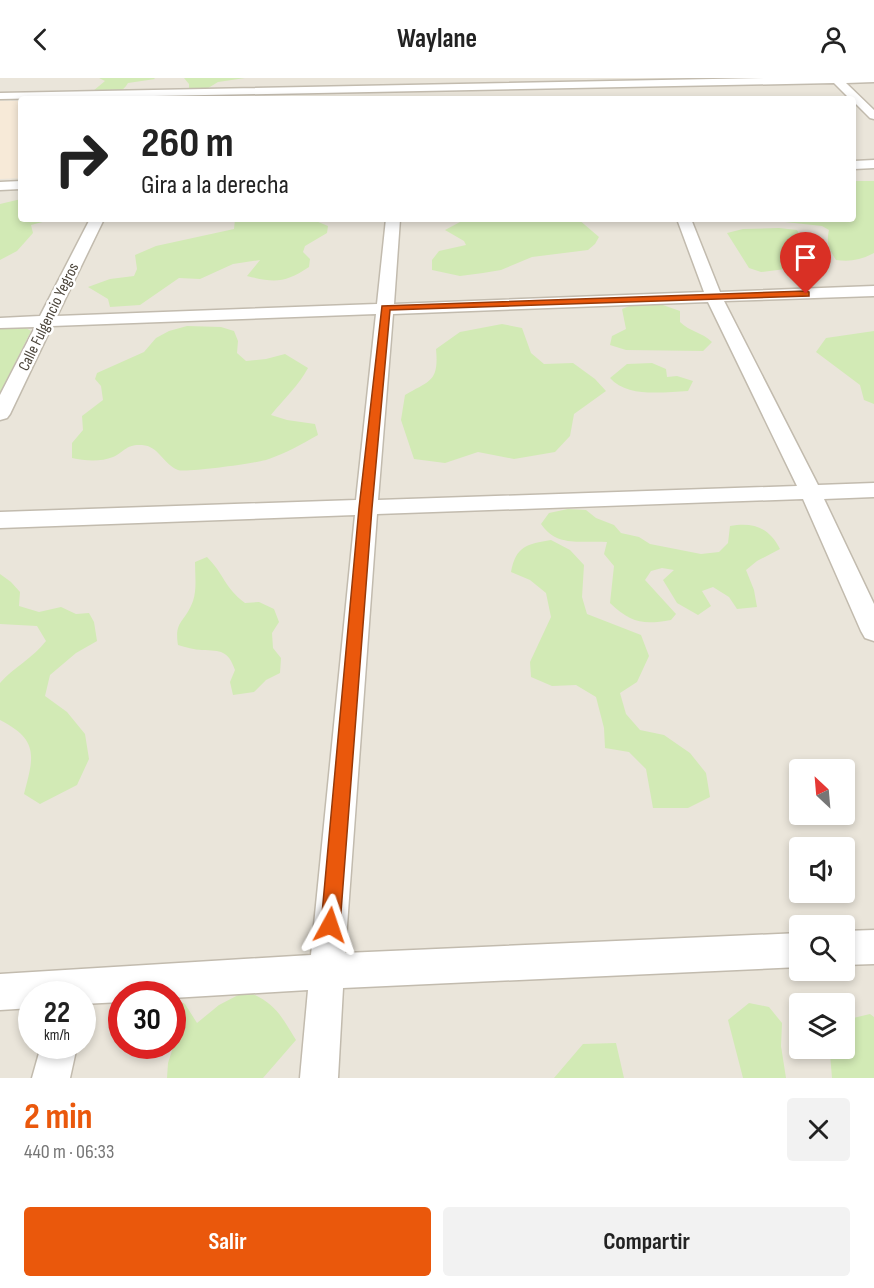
<!DOCTYPE html>
<html lang="es">
<meta charset="utf-8">
<style>
:root{--surface:#fff;--page:#f2f2f2;--text:#222;--muted:#767676;--accent:#ea580c}
body{margin:0;font-family:"Sofia Sans Condensed",sans-serif;background:var(--page);color:var(--text);height:100vh;display:flex;flex-direction:column;font-size:22px;white-space:nowrap}
*{box-sizing:border-box;margin:0}
p{font-size:20px;color:var(--muted)}
.icon{flex:none;width:33px;height:33px;fill:none;stroke:currentColor;stroke-width:2;stroke-linecap:round;stroke-linejoin:round}
.map{position:relative;height:1000px;overflow:hidden}
.sheet{display:flex;flex-direction:column;background:var(--surface);flex:1}
.sheet>*{flex:none}
.top-card{position:absolute;left:18px;top:18px;width:838px;height:126px;border-radius:6px;box-shadow:0 3px 9px #0003;background:#fff;color:var(--text);overflow:hidden}
.needle{width:39px;rotate:334deg}
.tools{position:absolute;left:789px;top:681px;display:grid;gap:12px}
.tools a{display:grid;place-items:center;width:66px;height:66px;border-radius:6px;background:var(--surface);box-shadow:0 3px 9px #0003;font-size:30px}
.speed{position:absolute;left:18px;top:903px;display:flex;gap:12px;font-size:30px;font-weight:700;text-align:center}
.speed>*{display:grid;place-content:center;width:78px;height:78px;border-radius:50%;background:var(--surface);box-shadow:0 3px 9px #0003;line-height:1}
.speed small{font-size:15px;font-weight:400}
.speed .limit{border:9px solid #d22;background:#fff;color:#111}
.pin{position:absolute;display:grid;place-items:center;width:51px;height:51px;color:#fff;margin:-62px -26px;border-radius:50% 50% 50% 0;rotate:-45deg;box-shadow:0 0 6px #0007}
.pin .icon{rotate:45deg}
.me{position:absolute;width:66px;margin:-33px;rotate:5deg;stroke-linejoin:round;filter:drop-shadow(0 0 4px #0008)}
.turn{display:flex;align-items:center;gap:21px;height:126px;padding:0 24px;font-size:27px}
.turn .icon{width:78px;height:78px;stroke-width:2.5}
.turn b{display:block;font-size:42px;line-height:51px}
.round{display:grid;place-items:center;flex:none;width:63px;height:63px;border-radius:6px;background:var(--page)}
.head{display:flex;align-items:center;justify-content:space-between;height:102px;padding:0 24px}
h1{font-size:36px;font-weight:700;line-height:45px;color:var(--accent)}
.action{display:flex;gap:12px;margin-top:auto;padding:12px 24px}
.action a{flex:1;height:69px;border-radius:6px;background:var(--accent);color:#fff;font-size:24px;font-weight:700;line-height:69px;text-align:center}
.action a+a{background:var(--page);color:var(--text)}
header{display:flex;justify-content:space-between;align-items:center;height:78px;padding:0 24px;background:var(--surface);font-size:27px;font-weight:700}
.map>svg:first-child{display:block}
.residential{fill:#eae5da;fill-rule:evenodd}
.commercial{fill:#f7ead8}
.green{fill:#d2eab5}
.lines{fill:none;stroke-linecap:round;stroke-linejoin:round}
.minor-casing{stroke:#c2bbae;stroke-width:3}
.minor{fill:#fff;fill-rule:evenodd}
.route{fill:#ea580c;stroke:#983908;stroke-width:1.5}
.labels{text-anchor:middle;dominant-baseline:central;stroke-width:5;stroke-linejoin:round;paint-order:stroke}
.far-street-label{font-size:16px;fill:#4b4439;stroke:#fff}
</style>
<header><svg class="icon" aria-label="back" viewBox="0 0 24 24"><path d="M15 5l-7 7 7 7"/></svg>Waylane<svg class="icon" aria-label="person" viewBox="0 0 24 24"><circle cx="12" cy="8" r="4"/><path d="M4 21q1-7 8-7t8 7"/></svg></header>
<div class="map">
<svg width="874" height="1000" viewBox="0 0 874 1000">
<rect width="100%" height="100%" fill="#f6f3ec"/>
<!-- residential -->
<path class="residential" d="M 0,0 L 874,0 L 874,1000 L 0,1000 ZM 21,21 L 854,21 L 854,141 L 21,141 ZM 800,692 L 844,692 L 844,736 L 800,736 ZM 800,770 L 844,770 L 844,814 L 800,814 ZM 800,848 L 844,848 L 844,892 L 800,892 ZM 32,916 L 82,916 L 82,968 L 32,968 ZM 122,916 L 172,916 L 172,968 L 122,968 ZM 800,926 L 844,926 L 844,970 L 800,970 Z"/>
<!-- commercial -->
<path class="commercial" d="M 0,23 L 21,23 L 21,100 L 0,101 Z"/>
<!-- green -->
<path class="green" d="M 99,0 L 154,0 L 155,1 L 128,5 C 122,17 99,23 87,18 L 105,3 Z
M 184,0 L 245,0 L 218,4 L 205,12 L 189,12 L 189,6 Z
M 854,103 L 874,103 L 874,175 C 861,182 850,184 836,182 C 829,171 826,165 829,152 L 822,148 L 757,141 L 854,141 Z
M 21,121 L 21,141 L 54,141 L 31,147 L 33,155 L 17,173 L 0,182 L 0,126 Z
M 235,141 L 311,141 L 328,148 L 327,155 L 305,168 L 303,174 L 310,181 L 309,189 C 285,205 275,205 247,198 L 260,182 L 233,186 L 200,201 L 179,200 L 140,227 L 110,229 L 108,221 L 88,209 L 110,201 L 134,198 L 137,191 L 135,177 L 156,168 L 234,151 Z
M 473,141 L 578,141 L 599,159 L 595,166 L 588,172 L 532,179 L 501,192 L 483,195 L 460,198 L 432,192 L 432,182 L 439,173 L 466,167 L 464,163 L 445,152 L 460,144 Z
M 779,150 L 797,152 L 806,167 L 808,182 L 801,189 L 761,194 L 749,190 L 727,155 L 743,151 Z
M 637,225 L 660,226 L 680,233 L 680,244 C 690,254 702,254 712,264 L 703,273 L 626,272 L 610,267 L 612,258 L 626,251 L 622,231 Z
M 502,246 L 522,250 L 531,275 L 544,286 L 573,285 L 595,301 L 606,313 L 574,336 L 570,358 L 555,374 L 514,381 L 478,374 L 445,385 L 414,381 L 401,342 L 405,317 C 430,302 439,304 436,271 L 460,254 Z
M 21,247 L 31,253 L 0,315 L 0,248 Z
M 187,248 L 221,249 L 234,253 L 238,263 L 237,275 L 246,283 L 266,281 L 285,276 L 308,290 C 299,307 283,322 271,337 L 287,342 L 315,346 L 318,357 C 302,366 286,375 269,381 C 259,385 185,395 178,392 C 163,386 159,368 142,367 C 126,366 124,374 113,379 C 101,384 85,383 72,380 L 72,365 L 83,352 L 82,338 L 103,322 L 101,308 L 95,301 L 97,295 L 144,274 L 156,260 L 169,253 Z
M 874,253 L 874,326 L 864,322 L 860,307 L 816,274 L 826,260 Z
M 652,285 L 666,291 L 667,299 L 677,298 L 693,303 L 688,313 C 664,314 627,320 610,300 L 627,286 Z
M 568,431 L 586,432 L 596,440 L 614,447 L 621,455 L 639,459 L 650,466 L 701,476 L 719,474 L 728,465 L 730,448 C 753,444 769,449 780,471 L 757,483 L 746,492 L 754,512 L 757,529 L 737,531 L 729,519 L 713,509 L 702,513 L 711,528 L 698,537 L 677,525 L 663,502 L 674,492 L 662,490 L 651,493 L 645,502 L 676,536 L 671,542 C 643,547 631,545 610,525 L 614,488 L 604,476 L 607,464 C 582,462 557,470 541,446 L 549,435 Z
M 551,462 L 570,472 L 584,487 L 582,519 L 587,536 L 641,557 L 649,578 L 637,604 L 620,615 L 626,636 L 640,652 L 664,657 L 690,675 L 706,695 L 710,719 L 688,730 L 653,730 L 646,691 L 629,674 L 605,670 L 604,650 L 596,619 L 576,607 L 552,608 L 531,599 L 530,584 L 551,539 L 546,515 L 530,502 L 511,494 C 516,468 527,466 551,462 Z
M 207,479 C 224,496 224,509 245,525 L 259,524 L 274,531 L 279,544 L 272,555 L 273,570 L 281,580 L 280,595 L 266,602 L 254,614 L 233,617 L 230,604 L 235,592 C 228,572 221,573 202,572 C 194,572 186,569 178,567 C 174,542 185,545 193,523 C 197,511 195,497 195,484 Z
M 0,496 L 11,504 L 20,514 L 19,528 L 39,534 L 61,529 L 76,536 L 89,535 L 94,544 L 97,563 L 76,575 L 50,597 L 45,618 L 67,634 L 85,656 L 89,681 L 77,707 L 40,726 L 24,716 C 34,678 39,662 0,642 L 0,605 C 14,589 33,580 46,563 L 37,548 L 0,546 Z
M 246,913 C 275,925 280,936 296,962 L 263,1000 L 167,1000 L 168,985 L 176,960 L 173,960 L 173,919 L 185,926 L 197,945 L 219,927 Z
M 749,925 L 769,929 L 782,945 L 781,968 L 786,1000 L 743,1000 L 728,942 Z
M 870,936 L 874,939 L 874,1000 L 832,1000 L 830,976 L 832,971 L 844,970 L 845,942 Z
M 616,965 L 624,1000 L 554,1000 L 583,966 Z"/>
<g class="lines">
<!-- minor casing -->
<g class="minor-casing">
<path id="minor" d="M 765,0 L 874,0 L 874,4 L 846,5 L 874,32 L 874,41 L 870,40 L 854,24 L 854,21 L 850,21 L 834,5 L 0,21 L 0,15 Z
M 874,82 L 874,90 L 854,91 L 854,83 Z
M 21,103 L 21,111 L 0,112 L 0,104 Z
M 90,141 L 104,141 L 57,238 L 377,226 L 386,141 L 400,141 L 394,226 L 704,214 L 677,141 L 691,141 L 720,214 L 874,208 L 874,218 L 724,223 L 818,407 L 874,405 L 874,419 L 824,421 L 874,526 L 874,563 L 865,560 L 861,553 L 803,421 L 377,436 L 345,875 L 800,855 L 800,889 L 343,910 L 338,1000 L 300,1000 L 308,912 L 172,920 L 172,916 L 122,916 L 122,924 L 82,926 L 82,916 L 32,916 L 32,930 L 0,932 L 0,896 L 311,877 L 355,437 L 0,450 L 0,434 L 356,422 L 376,236 L 52,248 L 10,336 L 7,340 L 0,342 L 0,317 L 35,249 L 0,250 L 0,240 L 40,238 ZM 708,224 L 797,408 L 378,422 L 393,236 Z
M 874,852 L 874,886 L 844,887 L 844,853 Z
M 41,968 L 77,968 L 70,1000 L 32,1000 Z"/>
</g>
<!-- minor -->
<use href="#minor" class="minor"/>
</g>
<!-- route -->
<path class="route" d="M 806,213 L 809,214 L 809,218 L 390,232 L 372,430 L 340,847 L 337,854 L 330,857 L 323,854 L 321,847 L 359,430 L 382,228 Z"/>
<g class="labels">
<!-- far-street labels -->
<g class="far-street-label">
<text transform="translate(49 239) rotate(-64)">Calle Fulgencio Yegros</text>
</g>
</g>
</svg>
<div class="tools">
<a><svg class="needle" viewBox="-14 -14 28 28"><path d="M0-13l5 13h-10z" fill="#e53935"/><path d="M0 13l5-13h-10z" fill="#767676"/></svg></a>
<a><svg class="icon" aria-label="sound" viewBox="0 0 24 24"><path d="M4 9h4l5-4v14l-5-4H4zM17 9q2 3 0 6"/></svg></a>
<a><svg class="icon" aria-label="search" viewBox="0 0 24 24"><circle cx="10" cy="10" r="6"/><path d="M15 15l6 6"/></svg></a>
<a><svg class="icon" aria-label="layers" viewBox="0 0 24 24"><path d="M12 4l9 5-9 5-9-5zM3 14l9 5 9-5"/></svg></a>
</div>
<div class="speed"><div>22<small>km/h</small></div><div class="limit">30</div></div>
<div class="pin" style="left:806px;top:216px;background:#d93025"><svg class="icon" aria-label="arrive" viewBox="0 0 24 24"><path d="M6 21V4h12l-3 4 3 4H6"/></svg></div>
<svg class="me" style="left:330px;top:847px" viewBox="-20 -20 40 40"><path d="M0-17L14 15 0 8-14 15z" fill="#ea580c" stroke="#fff" stroke-width="4"/></svg>
<div class="top-card">
<div class="turn"><svg class="icon" aria-label="right" viewBox="0 0 24 24"><path d="M7 20v-9h11M14 6l5 5-5 5"/></svg><div><b>260 m</b>Gira a la derecha</div></div>
</div>
</div>
<section class="sheet">
<div class="head"><div><h1>2 min</h1><p>440 m · 06:33</p></div><a class="round"><svg class="icon" aria-label="close" viewBox="0 0 24 24"><path d="M6 6l12 12M18 6L6 18"/></svg></a></div>
<div class="action"><a>Salir</a><a>Compartir</a></div>
</section>
